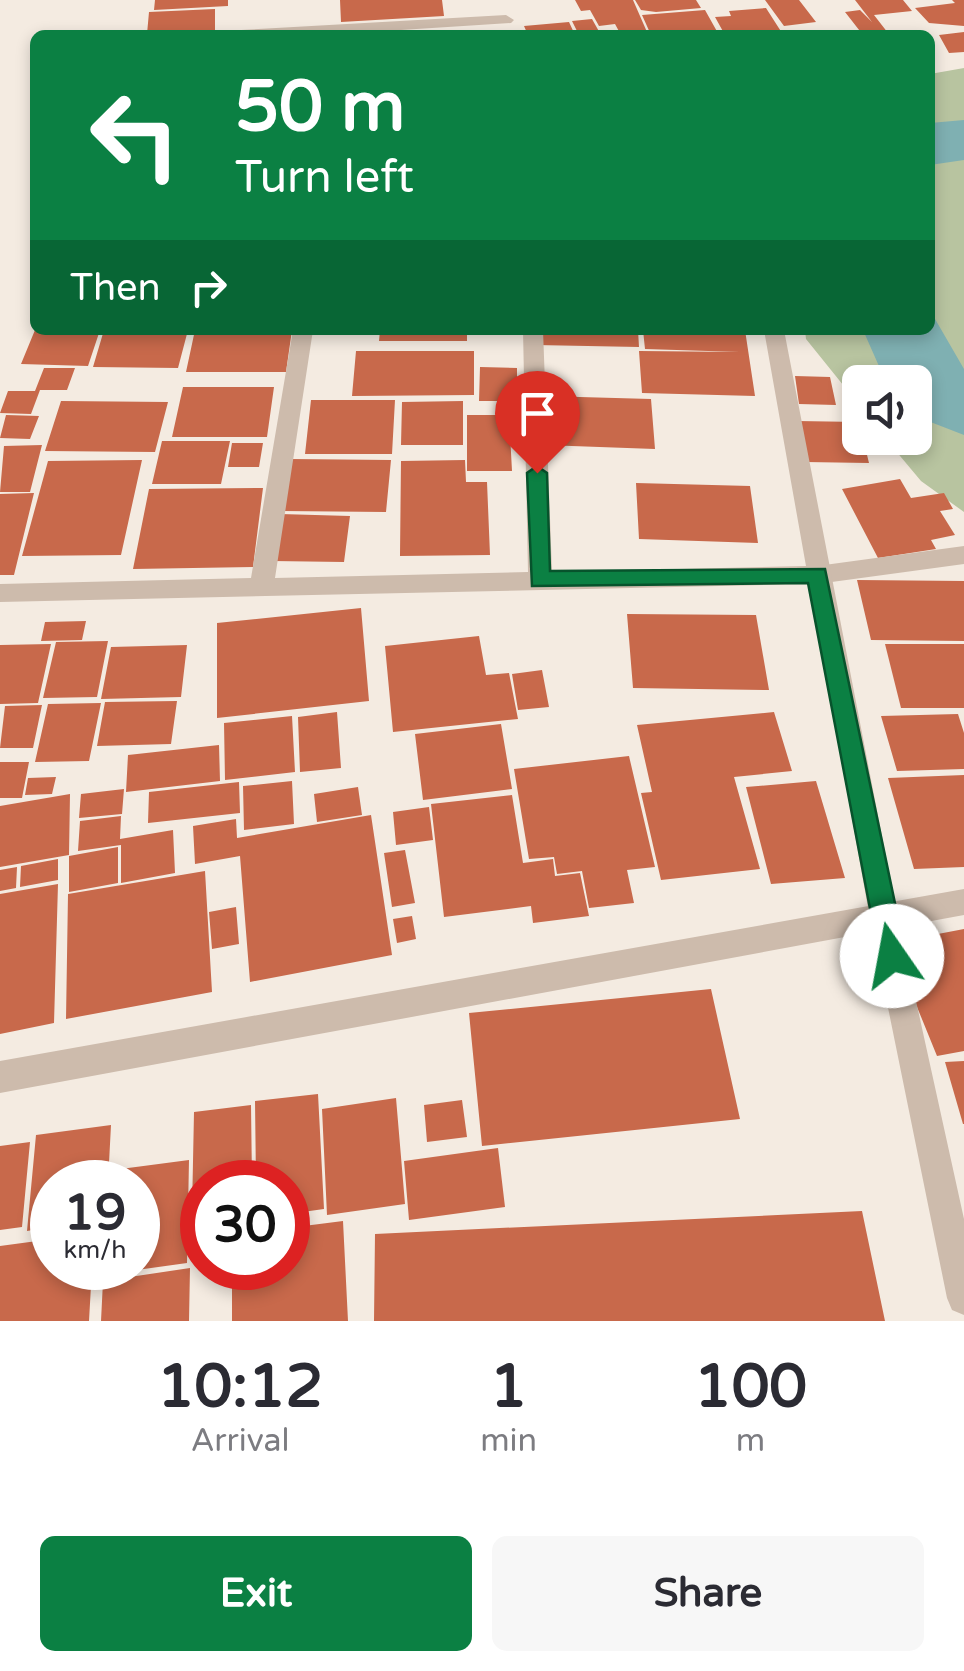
<!DOCTYPE html>
<style>
:root{--surface:#fff;--page:#f7f7f7;--text:#2b2b33;--muted:#7c7c81;--accent:#0b8043}
body{margin:0;font-family:"Varela Round",sans-serif;background:var(--page);color:var(--text);height:100vh;display:flex;flex-direction:column;font-size:38px;white-space:nowrap}
*{box-sizing:border-box;margin:0}
p{font-size:32px;color:var(--muted)}
.icon{flex:none;width:55px;height:55px;fill:none;stroke:currentColor;stroke-width:2;stroke-linecap:round;stroke-linejoin:round}
.map{position:relative;height:1321px;overflow:hidden}
.panel{display:flex;flex-direction:column;background:var(--surface);flex:1}
.panel>*{flex:none}
.guide{position:absolute;left:30px;top:30px;width:905px;height:305px;border-radius:15px;box-shadow:0 5px 15px #0003;background:#0b8043;color:#fff;overflow:hidden}
.controls{position:absolute;left:842px;top:365px;display:grid;gap:20px}
.controls a{display:grid;place-items:center;width:90px;height:90px;border-radius:15px;background:var(--surface);box-shadow:0 5px 15px #0003;font-size:50px}
.speed{position:absolute;left:30px;top:1160px;display:flex;gap:20px;font-size:50px;font-weight:700;text-align:center}
.speed>*{display:grid;place-content:center;width:130px;height:130px;border-radius:50%;background:var(--surface);box-shadow:0 5px 15px #0003;line-height:1}
.speed small{font-size:25px;font-weight:400}
.speed .limit{border:15px solid #d22;background:#fff;color:#111}
.pin{position:absolute;display:grid;place-items:center;width:85px;height:85px;color:#fff;margin:-102px -42px;border-radius:50% 50% 50% 0;rotate:-45deg;box-shadow:0 0 10px #0007}
.pin .icon{rotate:45deg}
.me{position:absolute;width:110px;margin:-55px;rotate:348deg;stroke-linejoin:round;filter:drop-shadow(0 0 8px #0008)}
.turn{display:flex;align-items:center;gap:35px;height:210px;padding:0 40px;font-size:45px}
.turn .icon{width:130px;height:130px;stroke-width:2.5}
.turn b{display:block;font-size:70px;line-height:85px}
.then{display:flex;align-items:center;height:95px;padding:0 40px;background:#0003;gap:20px;font-size:38px}
.eta{display:flex;justify-content:space-evenly;align-items:center;height:170px;text-align:center}
.eta b{font-size:60px;font-weight:700;line-height:70px}
.action{display:flex;gap:20px;margin-top:auto;padding:20px 40px}
.action a{flex:1;height:115px;border-radius:15px;background:var(--accent);color:#fff;font-size:40px;font-weight:700;line-height:115px;text-align:center}
.action a+a{background:var(--page);color:var(--text)}
.map>svg:first-child{display:block}
.green{fill:#b8c4a0}
.lines{fill:none;stroke-linecap:round;stroke-linejoin:round}
.river{fill:#7fb0b2;fill-rule:evenodd}
.building{fill:#c8694b}
.service{fill:#cdbbac;fill-rule:evenodd}
.minor{fill:#cdbbac;fill-rule:evenodd}
.tertiary{fill:#cdbbac;fill-rule:evenodd}
.route{fill:#0b8043;stroke:#07532c;stroke-width:2.5}
</style>
<div class="map">
<svg width="964" height="1321" viewBox="0 0 964 1321">
<rect width="100%" height="100%" fill="#f4ebe1"/>
<!-- green -->
<path class="green" d="M 964,68 L 964,512 L 921,481 L 885,438 L 915,438 L 915,382 L 860,382 L 860,406 L 806,339 L 805,330 L 930,330 L 930,74 Z"/>
<g class="lines">
<!-- river -->
<path class="river" d="M 964,120 L 964,160 L 930,165 L 930,123 Z
M 931,312 L 964,369 L 964,435 L 915,416 L 915,382 L 886,382 L 863,330 L 930,330 Z"/>
</g>
<!-- building -->
<path class="building" d="M 155,0 L 228,0 L 228,6 L 154,10 Z
M 340,0 L 442,0 L 444,16 L 341,22 Z
M 575,0 L 633,0 L 647,32 L 621,35 L 615,24 L 599,26 L 590,10 L 581,11 Z
M 635,0 L 696,0 L 701,8 L 656,12 L 641,10 Z
M 765,0 L 799,0 L 816,22 L 784,26 Z
M 855,0 L 903,0 L 912,11 L 874,15 L 888,33 L 863,35 L 845,12 L 860,10 L 872,22 Z
M 952,0 L 964,0 L 964,26 L 929,23 L 915,8 L 955,3 Z
M 766,8 L 782,33 L 725,35 L 715,17 L 731,16 L 729,11 Z
M 215,9 L 215,30 L 147,34 L 149,12 Z
M 705,10 L 719,35 L 651,35 L 642,15 Z
M 592,19 L 601,35 L 579,35 L 572,21 Z
M 569,22 L 575,35 L 528,35 L 524,26 Z
M 964,32 L 964,52 L 949,53 L 939,35 Z
M 35,330 L 100,330 L 88,366 L 21,364 Z
M 104,330 L 188,330 L 178,368 L 93,367 Z
M 195,330 L 292,330 L 286,372 L 186,372 Z
M 380,330 L 467,330 L 467,341 L 379,341 Z
M 536,330 L 638,330 L 639,347 L 536,345 Z
M 643,330 L 745,330 L 755,396 L 642,393 L 639,351 L 740,352 L 645,349 Z
M 356,351 L 474,351 L 474,395 L 352,396 Z
M 480,367 L 517,368 L 517,401 L 479,401 Z
M 44,368 L 75,368 L 67,390 L 40,390 L 31,414 L 0,413 L 8,391 L 35,391 Z
M 795,376 L 830,377 L 836,405 L 799,404 Z
M 183,387 L 274,387 L 267,437 L 172,437 Z
M 544,396 L 651,399 L 655,449 L 544,445 Z
M 311,400 L 395,400 L 392,454 L 305,454 Z
M 61,401 L 168,402 L 155,452 L 45,451 Z
M 463,401 L 463,445 L 401,445 L 402,402 Z
M 6,415 L 39,416 L 30,439 L 0,438 Z
M 467,415 L 509,415 L 512,471 L 467,471 Z
M 797,421 L 859,422 L 869,463 L 805,462 Z
M 162,441 L 230,441 L 221,484 L 152,484 Z
M 232,443 L 263,443 L 259,467 L 228,467 Z
M 42,445 L 30,492 L 0,492 L 4,446 Z
M 290,459 L 391,460 L 386,512 L 282,511 Z
M 142,460 L 121,555 L 22,556 L 48,461 Z
M 465,460 L 466,482 L 487,482 L 490,555 L 400,556 L 401,461 Z
M 900,479 L 911,498 L 944,493 L 953,509 L 940,511 L 955,535 L 931,540 L 936,549 L 878,558 L 842,489 Z
M 636,483 L 750,486 L 758,543 L 639,539 Z
M 263,488 L 253,567 L 133,569 L 149,489 Z
M 34,493 L 14,575 L 0,575 L 0,494 Z
M 280,514 L 350,516 L 344,562 L 272,561 Z
M 857,580 L 964,581 L 964,641 L 871,640 Z
M 361,608 L 369,701 L 217,718 L 217,623 Z
M 627,614 L 756,615 L 769,690 L 633,688 Z
M 86,621 L 82,640 L 41,641 L 45,622 Z
M 479,636 L 486,675 L 509,673 L 518,719 L 393,732 L 385,646 Z
M 108,641 L 97,697 L 43,698 L 56,642 Z
M 51,644 L 38,703 L 0,704 L 0,645 Z
M 885,644 L 964,644 L 964,708 L 901,708 Z
M 187,645 L 181,697 L 101,699 L 111,647 Z
M 542,670 L 549,707 L 518,710 L 512,674 Z
M 177,701 L 171,744 L 97,746 L 105,702 Z
M 101,703 L 89,761 L 35,762 L 48,704 Z
M 42,705 L 33,748 L 0,748 L 5,706 Z
M 337,712 L 341,768 L 300,772 L 298,717 Z
M 774,712 L 792,771 L 734,777 L 760,869 L 661,880 L 641,793 L 652,792 L 637,725 Z
M 958,714 L 964,733 L 964,769 L 897,771 L 881,716 Z
M 292,716 L 295,772 L 225,780 L 224,723 Z
M 501,724 L 512,789 L 423,800 L 415,734 Z
M 219,745 L 220,781 L 126,792 L 128,755 Z
M 629,756 L 655,867 L 627,870 L 634,903 L 589,908 L 582,871 L 557,874 L 554,857 L 529,859 L 514,769 Z
M 0,762 L 29,762 L 22,798 L 0,798 Z
M 964,775 L 964,867 L 914,869 L 888,778 Z
M 56,777 L 52,794 L 25,795 L 28,778 Z
M 292,781 L 294,824 L 244,830 L 243,786 Z
M 816,781 L 845,878 L 771,884 L 746,787 Z
M 239,782 L 240,813 L 148,823 L 149,792 Z
M 358,787 L 362,815 L 317,822 L 314,794 Z
M 124,789 L 122,814 L 79,818 L 81,794 Z
M 70,794 L 69,855 L 0,867 L 0,806 Z
M 512,795 L 523,863 L 553,859 L 555,876 L 580,873 L 589,916 L 533,923 L 531,906 L 444,917 L 431,804 Z
M 429,807 L 433,840 L 396,845 L 393,812 Z
M 371,815 L 392,955 L 250,982 L 240,856 L 195,864 L 193,826 L 236,819 L 237,838 Z
M 121,816 L 120,839 L 173,830 L 175,873 L 121,883 L 121,845 L 78,851 L 80,821 Z
M 118,847 L 118,883 L 69,892 L 69,856 Z
M 405,850 L 415,903 L 392,907 L 384,853 Z
M 58,859 L 58,880 L 20,887 L 21,866 Z
M 17,867 L 16,888 L 0,891 L 0,870 Z
M 205,871 L 212,992 L 66,1019 L 68,894 Z
M 58,884 L 54,1023 L 0,1034 L 0,894 Z
M 236,907 L 239,944 L 212,949 L 209,912 Z
M 412,916 L 416,939 L 397,943 L 393,919 Z
M 964,929 L 964,1051 L 937,1056 L 891,943 Z
M 711,989 L 740,1119 L 482,1146 L 469,1013 Z
M 964,1061 L 964,1124 L 963,1124 L 945,1062 Z
M 318,1094 L 324,1209 L 288,1214 L 288,1182 L 256,1182 L 255,1101 Z
M 396,1098 L 405,1204 L 327,1215 L 322,1109 Z
M 462,1100 L 467,1137 L 427,1142 L 424,1105 Z
M 251,1105 L 252,1182 L 202,1182 L 202,1210 L 192,1211 L 194,1112 Z
M 111,1125 L 108,1182 L 52,1182 L 52,1227 L 27,1231 L 36,1135 Z
M 30,1142 L 22,1227 L 0,1230 L 0,1146 Z
M 498,1148 L 505,1207 L 409,1220 L 404,1161 Z
M 189,1160 L 187,1263 L 108,1274 L 108,1268 L 138,1268 L 138,1182 L 113,1182 L 113,1170 Z
M 862,1211 L 885,1321 L 374,1321 L 375,1234 Z
M 343,1221 L 348,1321 L 232,1321 L 232,1268 L 288,1268 L 288,1228 Z
M 52,1239 L 52,1268 L 92,1268 L 89,1321 L 0,1321 L 0,1246 Z
M 190,1268 L 189,1321 L 101,1321 L 103,1281 Z"/>
<g class="lines">
<!-- service -->
<path class="service" d="M 964,546 L 964,564 L 817,584 L 805,575 L 817,566 Z"/>
<!-- minor -->
<path class="minor" d="M 506,15 L 514,20 L 511,23 L 323,35 L 233,35 L 241,30 Z
M 293,330 L 313,330 L 275,578 L 528,572 L 523,330 L 543,330 L 552,572 L 806,566 L 764,330 L 784,330 L 898,919 L 964,1219 L 964,1315 L 952,1310 L 947,1298 L 870,919 L 810,584 L 0,602 L 0,584 L 251,578 Z"/>
<!-- tertiary -->
<path class="tertiary" d="M 964,889 L 964,915 L 0,1093 L 0,1061 Z"/>
</g>
<!-- route -->
<path class="route" d="M 537,466 L 547,473 L 550,571 L 825,569 L 906,956 L 902,966 L 892,969 L 883,966 L 879,956 L 808,583 L 532,586 L 527,473 Z"/>
</svg>
<div class="controls">
<a><svg class="icon" aria-label="sound" viewBox="0 0 24 24"><path d="M4 9h4l5-4v14l-5-4H4zM17 9q2 3 0 6"/></svg></a>
</div>
<div class="speed"><div>19<small>km/h</small></div><div class="limit">30</div></div>
<div class="pin" style="left:537px;top:473px;background:#d93025"><svg class="icon" aria-label="arrive" viewBox="0 0 24 24"><path d="M6 21V4h12l-3 4 3 4H6"/></svg></div>
<svg class="me" style="left:892px;top:956px" viewBox="-20 -20 40 40"><circle r="19" fill="#fff"/><path d="M0-13L10 11 0 6-10 11z" fill="#0b8043"/></svg>
<div class="guide">
<div class="turn"><svg class="icon" aria-label="left" viewBox="0 0 24 24"><path d="M17 20v-9H6M10 6l-5 5 5 5"/></svg><div><b>50 m</b>Turn left</div></div>
<div class="then">Then<svg class="icon" aria-label="right" viewBox="0 0 24 24"><path d="M7 20v-9h11M14 6l5 5-5 5"/></svg></div>
</div>
</div>
<section class="panel">
<div class="eta">
<div><b>10:12</b><p>Arrival</p></div>
<div><b>1</b><p>min</p></div>
<div><b>100</b><p>m</p></div>
</div>
<div class="action"><a>Exit</a><a>Share</a></div>
</section>
